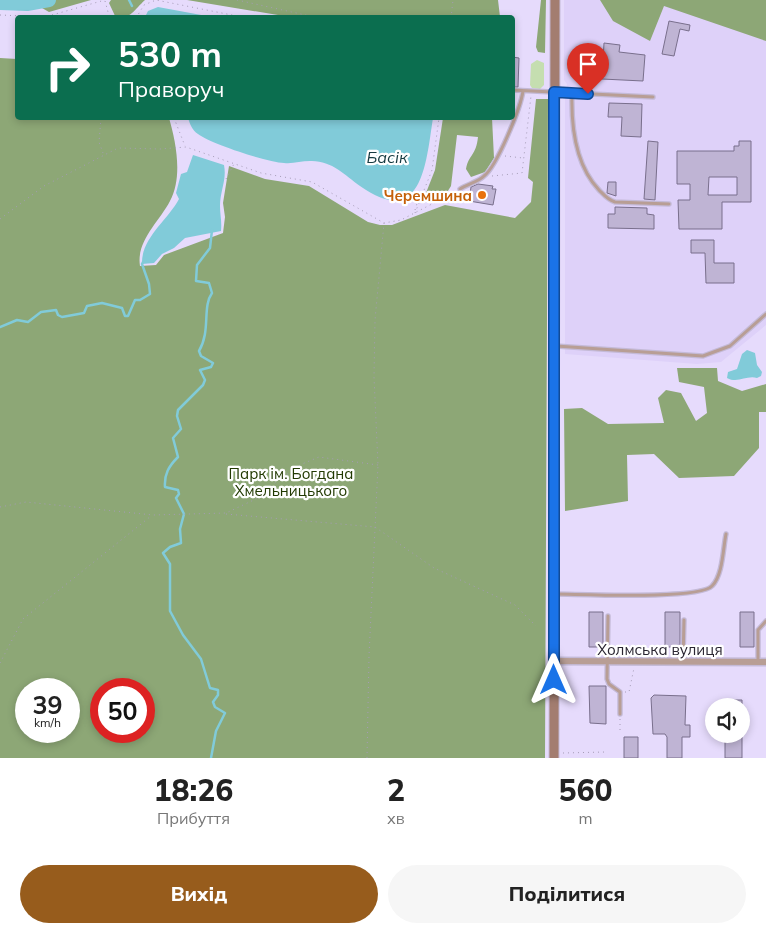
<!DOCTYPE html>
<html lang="uk">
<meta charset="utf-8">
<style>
:root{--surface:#fff;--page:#f6f6f6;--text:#222;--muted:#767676;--accent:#975c1c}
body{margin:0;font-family:Mulish,sans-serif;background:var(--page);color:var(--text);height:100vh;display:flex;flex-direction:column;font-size:19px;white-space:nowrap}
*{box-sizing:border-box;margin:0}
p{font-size:16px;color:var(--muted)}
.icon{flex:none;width:28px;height:28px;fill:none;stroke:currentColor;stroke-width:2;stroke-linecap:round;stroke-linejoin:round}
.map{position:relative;height:758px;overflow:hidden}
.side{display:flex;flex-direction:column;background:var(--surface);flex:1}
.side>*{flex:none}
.top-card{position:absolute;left:15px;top:15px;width:500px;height:105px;border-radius:5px;box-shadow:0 2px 8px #0003;background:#0b6e4f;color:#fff;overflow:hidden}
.fabs{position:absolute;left:705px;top:698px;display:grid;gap:10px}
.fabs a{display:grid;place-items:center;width:45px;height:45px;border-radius:50%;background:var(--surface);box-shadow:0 2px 8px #0003;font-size:25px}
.speed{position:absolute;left:15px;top:678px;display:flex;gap:10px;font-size:25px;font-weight:700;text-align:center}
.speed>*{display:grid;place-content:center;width:65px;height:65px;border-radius:50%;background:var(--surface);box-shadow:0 2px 8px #0003;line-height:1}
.speed small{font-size:12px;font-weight:400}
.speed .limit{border:8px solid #d22;background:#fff;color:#111}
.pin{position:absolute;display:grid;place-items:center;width:42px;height:42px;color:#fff;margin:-51px -21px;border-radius:50% 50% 50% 0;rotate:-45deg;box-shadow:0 0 5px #0007}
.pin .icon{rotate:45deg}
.me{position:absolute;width:55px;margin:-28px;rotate:0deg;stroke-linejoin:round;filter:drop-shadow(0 0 4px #0008)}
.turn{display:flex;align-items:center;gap:18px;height:105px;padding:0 20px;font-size:22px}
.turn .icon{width:65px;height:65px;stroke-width:2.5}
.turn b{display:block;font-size:35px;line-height:42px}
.eta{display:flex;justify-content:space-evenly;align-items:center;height:85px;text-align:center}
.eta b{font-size:30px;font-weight:800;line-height:35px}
.action{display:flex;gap:10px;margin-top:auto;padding:10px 20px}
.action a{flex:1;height:58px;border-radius:30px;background:var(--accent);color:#fff;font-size:20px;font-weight:800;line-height:58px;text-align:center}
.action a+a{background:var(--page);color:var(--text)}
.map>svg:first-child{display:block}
.built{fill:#ded1f9}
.green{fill:#c5deb0}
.forest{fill:#8da776;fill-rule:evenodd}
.water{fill:#81cbd9}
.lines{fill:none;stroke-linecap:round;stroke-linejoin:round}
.stream{stroke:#81cbd9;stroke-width:2.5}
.river{stroke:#81cbd9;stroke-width:14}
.building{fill:#bfb4d4;stroke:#796f8c;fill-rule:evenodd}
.service-casing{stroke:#c4bad7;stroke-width:5.5}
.minor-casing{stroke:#c4bad7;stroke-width:9}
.secondary-casing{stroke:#c4bad7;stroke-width:11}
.path{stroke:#a59cb6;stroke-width:1;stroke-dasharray:1 4;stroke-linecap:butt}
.service{stroke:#b89e95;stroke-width:3}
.minor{stroke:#b89e95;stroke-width:6}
.secondary{stroke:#a37d70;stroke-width:9}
.route-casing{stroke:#114b97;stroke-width:12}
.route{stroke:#1a73e8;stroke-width:9}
.food-dot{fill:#e8710a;stroke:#fff;stroke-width:2}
.labels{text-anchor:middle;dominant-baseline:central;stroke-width:4.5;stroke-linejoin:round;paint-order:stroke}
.food-label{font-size:15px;font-weight:bold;fill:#c56008;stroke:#fff;text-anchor:end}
.park-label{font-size:15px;fill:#213901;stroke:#fff}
.street-label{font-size:15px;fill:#292531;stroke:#fff}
.water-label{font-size:16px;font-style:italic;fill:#163a40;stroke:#fff}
</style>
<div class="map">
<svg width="766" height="758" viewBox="0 0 766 758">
<rect width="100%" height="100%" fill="#e6dbfc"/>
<!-- built -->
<path class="built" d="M 564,0 L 766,0 L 766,325 L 721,362 L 697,364 L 565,354 L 565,100 L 567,84 L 564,80 Z"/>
<!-- green -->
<path class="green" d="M 537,60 L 544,63 L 544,85 L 540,89 L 532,88 L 530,85 L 531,64 Z"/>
<!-- forest -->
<path class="forest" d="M 28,0 L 91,0 L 49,12 Z
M 111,0 L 145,0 C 134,10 132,18 116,18 L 109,3 Z
M 187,0 L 498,0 L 500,17 L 296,18 Z
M 541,0 L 546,0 L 545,53 L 538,52 L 536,47 Z
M 600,0 L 766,0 L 766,41 L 664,6 L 650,41 L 613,21 Z
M 0,58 L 17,59 L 18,118 L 169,118 C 176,142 183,177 170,201 C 159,222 136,241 140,266 L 156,265 L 164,255 L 223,233 L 225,217 L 223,203 L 229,166 L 265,179 L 309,186 L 368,222 L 380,225 L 392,225 L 445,205 L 515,218 L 531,202 L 533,182 L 528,178 L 536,99 L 548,99 L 545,758 L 0,758 ZM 26,689 L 69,689 L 69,731 L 26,731 ZM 101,689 L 144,689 L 144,731 L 101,731 Z
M 443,118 L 492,118 L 494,158 L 485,172 L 471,177 L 466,169 C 469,154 476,156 478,137 L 457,135 L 451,186 L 446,194 L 428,202 L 424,198 L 435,170 Z
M 677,368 L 717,368 L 718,381 L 742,391 L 766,384 L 766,412 L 759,412 L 759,448 L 734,476 L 679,478 L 654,454 L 627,455 L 628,501 L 565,511 L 564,409 L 582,408 L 608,424 L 664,423 L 658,398 L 666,390 L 681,393 L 696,421 L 707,413 L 704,387 L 679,382 Z"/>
<!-- water -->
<path class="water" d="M 158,7 L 212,17 L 145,17 L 148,11 Z
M 188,118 L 433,118 C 426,162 423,230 360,186 C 345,175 331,160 310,161 C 301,161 293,164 284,163 C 267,162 211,144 198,134 C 192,130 190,124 188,118 Z
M 193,155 L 224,165 C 227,180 220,191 220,206 C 220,215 222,221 221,231 L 185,238 L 174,248 L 162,254 L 154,263 L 142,264 C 141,238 168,220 179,199 L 176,193 L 181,174 L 187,172 Z
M 747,350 L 755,353 L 757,365 L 762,372 L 761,376 L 757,378 C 746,375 738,384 727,378 L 728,372 L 737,369 L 742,354 Z"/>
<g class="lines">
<!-- stream -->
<path class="stream" d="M 129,0 L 132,6
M 0,327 L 17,320 L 28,322 L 41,312 L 56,310 L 58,315 L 62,317 L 84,313 L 87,306 L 102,303 L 122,308 L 125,316 L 128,316 L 135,300 L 140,300 L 150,294 L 149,284 L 142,264 L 143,262
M 211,758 L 216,731 L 225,713 L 215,707 L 213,702 L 218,695 L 218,690 L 210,688 L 201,659 L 183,635 L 170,611 L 170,564 L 163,553 L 170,547 L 181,543 L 180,529 L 184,514 L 176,498 L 179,494 L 178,490 L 165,487 C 164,474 169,466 178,457 L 173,438 L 181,429 L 177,416 L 178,410 L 203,385 L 205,380 L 200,370 L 211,367 L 213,363 L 201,356 L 199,351 C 211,331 202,307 212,293 L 209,283 L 196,281 L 197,265 L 210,248 L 212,230"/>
<!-- river -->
<path class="river" d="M 0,3 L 27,4 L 49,0"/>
</g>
<!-- building -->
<path class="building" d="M 669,21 L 690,25 L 689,31 L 680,29 L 674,56 L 662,54 Z
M 604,43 L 620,45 L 619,52 L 645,55 L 643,81 L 602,79 Z
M 512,57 L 519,58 L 518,87 L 512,87 Z
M 609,103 L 642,104 L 641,137 L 621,136 L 622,117 L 608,117 Z
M 648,141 L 658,142 L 655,200 L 644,199 Z
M 739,141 L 751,141 L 751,202 L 722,202 L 722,229 L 679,229 L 678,200 L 690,200 L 690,184 L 677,184 L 677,151 L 734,151 L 734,146 L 739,146 ZM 709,177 L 737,177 L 737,195 L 708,195 Z
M 608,182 L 616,182 L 616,196 L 607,193 Z
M 478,184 L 493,186 L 492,189 L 496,189 L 493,205 L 469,201 L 471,187 Z
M 615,207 L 647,208 L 647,214 L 654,215 L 654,229 L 608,228 L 608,214 L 615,214 Z
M 691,240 L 714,240 L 714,263 L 734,263 L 734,283 L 706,283 L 705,253 L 691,253 Z
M 589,612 L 603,612 L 603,647 L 589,647 Z
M 665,612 L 680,612 L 680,647 L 665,647 Z
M 740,612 L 754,612 L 754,647 L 740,647 Z
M 589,686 L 606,686 L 606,724 L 590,723 Z
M 654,695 L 686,696 L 685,725 L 690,725 L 690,737 L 682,737 L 682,758 L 667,758 L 667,737 L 665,734 L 653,734 L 651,698 Z
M 726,700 L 742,700 L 742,706 L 726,706 Z
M 725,734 L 742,734 L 742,758 L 725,758 Z
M 624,737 L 638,737 L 638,758 L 624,758 Z"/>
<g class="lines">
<!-- service casing -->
<g class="service-casing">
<path id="service" d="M 512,90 L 653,97
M 572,93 C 571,127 575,165 599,190 C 604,195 608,200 615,202 L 669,204
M 460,189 C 468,184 478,182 484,176 C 497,166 521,107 523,91
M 556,346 L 703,356 L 730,346 L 766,314
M 555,594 C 579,594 699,600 712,586 C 723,575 723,548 726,534
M 608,616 L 607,679 L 609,684 L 620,692 L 620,714
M 683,661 L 684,620
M 758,661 L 758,630 L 766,621"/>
</g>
<!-- minor casing -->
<g class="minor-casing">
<path id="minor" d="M 554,661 L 766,662"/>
</g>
<!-- secondary casing -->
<g class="secondary-casing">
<path id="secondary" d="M 554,758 L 555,0"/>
</g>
<!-- path -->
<path class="path" d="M 237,0 L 319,18
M 105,1 L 108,12 L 112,18
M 0,15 L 70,18
M 52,15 L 105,0
M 136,18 L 144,5 L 156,0 L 247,18
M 451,18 L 453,0
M 101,118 L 99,142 L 103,153
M 174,118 L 185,146
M 505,156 L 523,158
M 492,176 L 522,173 L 531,96
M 226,179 L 235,162
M 415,210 L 419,197 L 423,195
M 415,213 L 432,170 L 439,118
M 0,219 L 44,186 L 118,148 L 160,149 L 186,147 L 261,173 L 312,182 L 384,223 L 401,220 L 455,192
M 0,507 L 26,502 L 153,515 L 226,513 L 258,498 L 277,481 L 302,464 L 319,457 L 378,465
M 226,514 L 375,527 L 434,568 L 515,605 L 536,626
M 0,663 L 23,619 L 151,516
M 625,692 L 629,692 L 634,668
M 620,719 L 620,733
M 563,753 L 606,752
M 367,758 L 369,656 L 378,465 L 374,377 L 375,320 L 384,223"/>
<!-- service -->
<use href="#service" class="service"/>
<!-- minor -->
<use href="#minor" class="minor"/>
<!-- secondary -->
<use href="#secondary" class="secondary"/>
</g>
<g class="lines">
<!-- route casing -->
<g class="route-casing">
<path id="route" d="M 554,680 L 554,92 L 588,94"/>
</g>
<!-- route -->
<use href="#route" class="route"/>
</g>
<!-- markers -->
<circle class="food-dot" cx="482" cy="195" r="5"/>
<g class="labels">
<!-- food labels -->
<g class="food-label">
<text x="472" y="195">Черемшина</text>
</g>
<!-- park labels -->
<g class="park-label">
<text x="291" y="473">Парк ім. Богдана<tspan x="291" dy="17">Хмельницького</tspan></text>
</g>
<!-- street labels -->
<g class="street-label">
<text x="660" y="649">Холмська вулиця</text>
</g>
<!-- water labels -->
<g class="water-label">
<text x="387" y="157">Басік</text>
</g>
</g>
</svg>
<div class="fabs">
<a><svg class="icon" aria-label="sound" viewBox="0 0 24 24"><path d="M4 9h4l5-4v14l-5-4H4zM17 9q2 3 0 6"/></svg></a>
</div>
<div class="speed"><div>39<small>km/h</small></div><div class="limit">50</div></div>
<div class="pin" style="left:588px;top:94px;background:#d93025"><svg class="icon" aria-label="arrive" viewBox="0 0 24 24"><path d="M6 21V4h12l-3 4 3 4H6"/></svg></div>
<svg class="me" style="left:554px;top:680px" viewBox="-20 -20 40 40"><path d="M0-17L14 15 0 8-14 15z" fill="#1a73e8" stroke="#fff" stroke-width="4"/></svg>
<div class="top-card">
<div class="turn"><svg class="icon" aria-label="right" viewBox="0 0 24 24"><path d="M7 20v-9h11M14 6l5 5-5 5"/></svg><div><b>530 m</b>Праворуч</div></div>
</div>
</div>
<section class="side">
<div class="eta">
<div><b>18:26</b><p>Прибуття</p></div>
<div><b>2</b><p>хв</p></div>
<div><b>560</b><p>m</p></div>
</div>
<div class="action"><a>Вихід</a><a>Поділитися</a></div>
</section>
